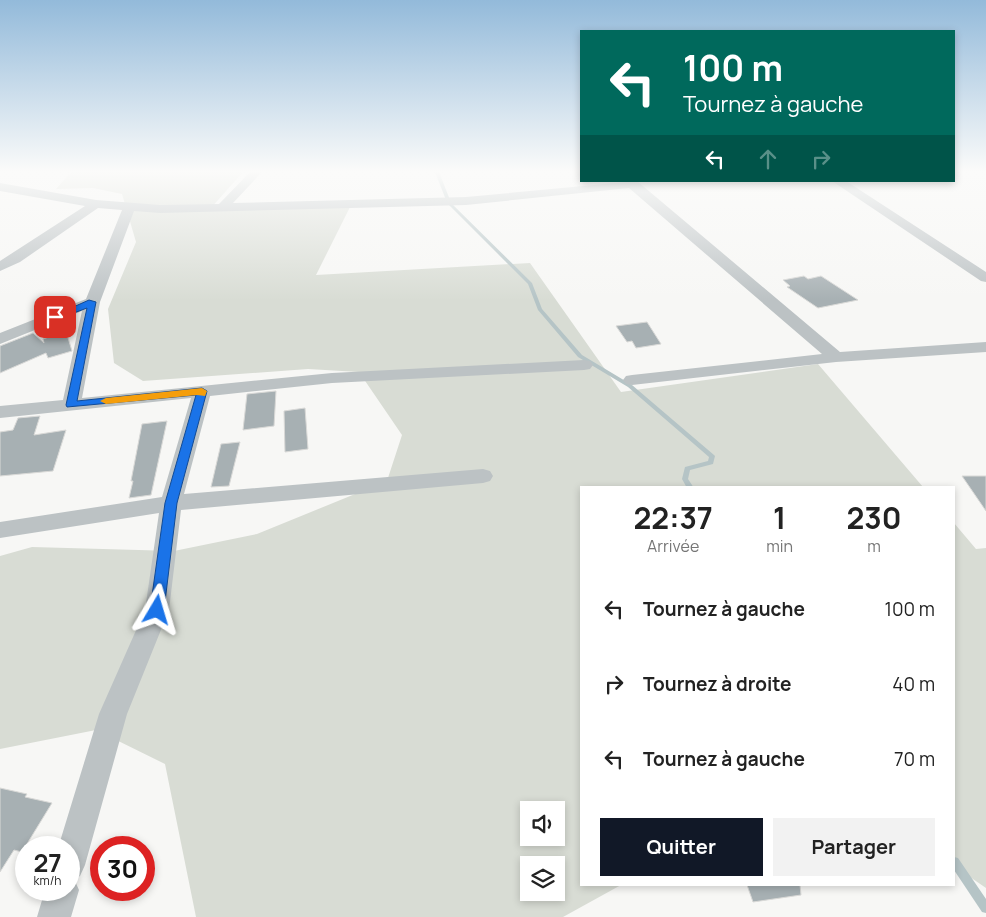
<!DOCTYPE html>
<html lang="fr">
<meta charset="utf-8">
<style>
:root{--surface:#fff;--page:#f2f2f2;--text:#222;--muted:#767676;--accent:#111827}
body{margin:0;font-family:Manrope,sans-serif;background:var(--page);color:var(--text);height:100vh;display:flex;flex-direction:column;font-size:19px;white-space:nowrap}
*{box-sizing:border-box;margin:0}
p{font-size:16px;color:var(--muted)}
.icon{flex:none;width:28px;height:28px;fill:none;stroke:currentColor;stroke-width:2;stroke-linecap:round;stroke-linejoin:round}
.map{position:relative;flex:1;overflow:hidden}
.drawer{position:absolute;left:580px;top:486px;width:375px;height:400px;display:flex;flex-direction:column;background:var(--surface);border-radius:0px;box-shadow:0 2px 8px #0003}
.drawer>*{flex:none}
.banner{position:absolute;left:580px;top:30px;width:375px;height:152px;border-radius:0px;box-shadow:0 2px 8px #0003;background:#00695c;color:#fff;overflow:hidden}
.fabs{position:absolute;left:520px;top:801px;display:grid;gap:10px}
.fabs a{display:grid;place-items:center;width:45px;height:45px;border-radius:0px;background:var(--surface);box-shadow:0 2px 8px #0003;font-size:25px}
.speed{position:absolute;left:15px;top:836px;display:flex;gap:10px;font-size:25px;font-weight:700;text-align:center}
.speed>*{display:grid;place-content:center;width:65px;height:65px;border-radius:50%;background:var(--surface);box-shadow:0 2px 8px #0003;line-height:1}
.speed small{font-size:12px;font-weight:400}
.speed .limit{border:8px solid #d22;background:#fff;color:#111}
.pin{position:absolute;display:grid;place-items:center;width:42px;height:42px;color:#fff;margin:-21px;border-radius:10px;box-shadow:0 2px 8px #0006}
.me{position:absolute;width:55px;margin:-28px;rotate:7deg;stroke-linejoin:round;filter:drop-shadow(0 0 4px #0008)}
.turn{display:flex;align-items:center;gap:18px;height:105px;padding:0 20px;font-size:22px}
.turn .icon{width:65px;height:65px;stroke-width:2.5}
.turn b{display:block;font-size:35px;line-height:42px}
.lanes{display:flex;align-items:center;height:48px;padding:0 20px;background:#0003;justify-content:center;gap:25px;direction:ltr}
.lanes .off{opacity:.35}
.eta{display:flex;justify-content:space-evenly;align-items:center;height:85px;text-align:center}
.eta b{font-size:30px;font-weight:700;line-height:35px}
.primary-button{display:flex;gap:10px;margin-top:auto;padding:10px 20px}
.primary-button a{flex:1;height:58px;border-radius:0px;background:var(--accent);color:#fff;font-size:20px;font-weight:700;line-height:58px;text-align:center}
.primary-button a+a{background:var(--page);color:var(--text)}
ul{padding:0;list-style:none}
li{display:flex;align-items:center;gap:15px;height:75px;padding:0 20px}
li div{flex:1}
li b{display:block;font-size:19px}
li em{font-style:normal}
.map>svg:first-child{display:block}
.green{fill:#d8dcd4;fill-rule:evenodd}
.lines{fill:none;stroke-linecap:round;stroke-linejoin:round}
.stream{fill:#b5c4c6;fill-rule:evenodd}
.building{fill:#a7b0b3;stroke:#d9d9d7}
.street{fill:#bcc2c4;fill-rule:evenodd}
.route{fill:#1a73e8;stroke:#114b97}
.slow{fill:#f59e0b}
</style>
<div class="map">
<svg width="986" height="917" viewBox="0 0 986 917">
<rect width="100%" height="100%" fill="#f7f7f5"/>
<!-- green -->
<path class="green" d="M 71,172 L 243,172 L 210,209 L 351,205 L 316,275 L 530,263 L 621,392 L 818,364 L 923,487 L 581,488 L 581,885 L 621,885 L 563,917 L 196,917 L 165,764 L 96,730 L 0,749 L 0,556 L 32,547 L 174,551 L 257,534 L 387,481 L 402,435 L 359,372 L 308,369 L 143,381 L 114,363 L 108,309 L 136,242 L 122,194 L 93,188 L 56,189 ZM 529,810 L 556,810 L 556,838 L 529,838 ZM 529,865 L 556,865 L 556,892 L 529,892 Z
M 954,523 L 976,549 L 986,548 L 986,888 L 954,866 Z"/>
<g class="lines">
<!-- stream -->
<path class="stream" d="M 435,172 L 439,172 L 450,200 L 449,201 L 532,283 L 542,309 L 582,355 L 632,385 L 714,455 L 715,456 L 713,464 L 690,470 L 688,479 L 694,488 L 687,488 L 682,479 L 685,467 L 708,461 L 709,457 L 628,387 L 578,357 L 538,310 L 528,284 L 446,202 L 447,201 L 446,200 Z
M 954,857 L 958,858 L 986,899 L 986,913 L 982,912 L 954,870 Z"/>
</g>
<!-- building -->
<path class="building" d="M 804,276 L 808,279 L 821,276 L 858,300 L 818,308 L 787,287 L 790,286 L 783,280 Z
M 647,322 L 661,344 L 636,348 L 632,341 L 627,342 L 616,326 Z
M 66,331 L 72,351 L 48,358 L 46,353 L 0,373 L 0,346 L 33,333 L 44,343 L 43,339 Z
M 276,391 L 274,426 L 243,430 L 247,394 Z
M 305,408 L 308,449 L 285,452 L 284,411 Z
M 40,416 L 34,435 L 66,430 L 53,471 L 0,476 L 0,432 L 13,430 L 18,418 Z
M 167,421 L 151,495 L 129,498 L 133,481 L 131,481 L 142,424 Z
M 240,442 L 229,486 L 211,487 L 221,444 Z
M 962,476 L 986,476 L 986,511 Z
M 0,788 L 27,794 L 25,797 L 52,803 L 22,852 L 14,850 L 0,872 Z
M 747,885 L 800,885 L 801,895 L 753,902 Z"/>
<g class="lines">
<!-- street -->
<path class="street" d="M 250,172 L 262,172 L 233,203 L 466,197 L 637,181 L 840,352 L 986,342 L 986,352 L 836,362 L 632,385 L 626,384 L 623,380 L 626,376 L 632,375 L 822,354 L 629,188 L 466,205 L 160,213 L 134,211 L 100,302 L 82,398 L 332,373 L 584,360 L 590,361 L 593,365 L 590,369 L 584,370 L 332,383 L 210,396 L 184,494 L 483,469 L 490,471 L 493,476 L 490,481 L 483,483 L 181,510 L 169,610 L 127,714 L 85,865 L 80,876 L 74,879 L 79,890 L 71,917 L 37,917 L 45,890 L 69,890 L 69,848 L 58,848 L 99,714 L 145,610 L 159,513 L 0,538 L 0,522 L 162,497 L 191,398 L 0,418 L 0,406 L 63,400 L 82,311 L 0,344 L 0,333 L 86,299 L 122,210 L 98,208 L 20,262 L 0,271 L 0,261 L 85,206 L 0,191 L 0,183 L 96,200 L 160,205 L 219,204 Z
M 832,181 L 846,181 L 986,272 L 986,282 L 981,281 Z"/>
</g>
<!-- sky -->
<linearGradient id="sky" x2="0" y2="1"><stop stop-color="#93bada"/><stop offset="0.57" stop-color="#fbfbfa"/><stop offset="1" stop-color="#fbfbfa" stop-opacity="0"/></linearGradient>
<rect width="986" height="301" fill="url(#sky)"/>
<!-- route -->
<path class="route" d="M 89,300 L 96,302 L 77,401 L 202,388 L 207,391 L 177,503 L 164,610 L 162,614 L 157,615 L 152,614 L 150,610 L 165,503 L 196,395 L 67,407 L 66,405 L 87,308 L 58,319 L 55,320 L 51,317 Z"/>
<!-- slow -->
<path class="slow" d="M 202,388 L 207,391 L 205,396 L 197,395 L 106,404 L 100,401 L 106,398 Z"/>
</svg>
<div class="fabs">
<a><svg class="icon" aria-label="sound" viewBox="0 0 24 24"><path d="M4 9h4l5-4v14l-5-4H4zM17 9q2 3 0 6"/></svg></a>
<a><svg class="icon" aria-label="layers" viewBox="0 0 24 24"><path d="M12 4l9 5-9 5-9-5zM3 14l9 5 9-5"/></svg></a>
</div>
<div class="speed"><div>27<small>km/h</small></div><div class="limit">30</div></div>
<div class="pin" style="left:55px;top:317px;background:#d93025"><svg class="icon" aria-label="arrive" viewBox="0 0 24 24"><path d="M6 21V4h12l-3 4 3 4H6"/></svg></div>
<svg class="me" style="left:157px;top:610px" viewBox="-20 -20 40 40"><path d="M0-17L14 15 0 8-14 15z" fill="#1a73e8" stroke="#fff" stroke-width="4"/></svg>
<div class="banner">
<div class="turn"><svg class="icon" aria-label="left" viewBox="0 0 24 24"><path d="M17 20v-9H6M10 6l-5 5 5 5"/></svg><div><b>100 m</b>Tournez à gauche</div></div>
<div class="lanes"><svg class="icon" aria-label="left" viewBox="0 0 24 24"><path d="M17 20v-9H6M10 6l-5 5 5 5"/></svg><svg class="icon off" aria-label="ahead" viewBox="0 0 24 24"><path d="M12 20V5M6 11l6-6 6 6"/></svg><svg class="icon off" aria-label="right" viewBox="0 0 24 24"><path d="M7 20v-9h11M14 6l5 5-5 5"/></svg></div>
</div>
<section class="drawer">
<div class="eta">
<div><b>22:37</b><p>Arrivée</p></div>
<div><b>1</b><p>min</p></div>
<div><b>230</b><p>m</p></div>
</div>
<ul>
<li><svg class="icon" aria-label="left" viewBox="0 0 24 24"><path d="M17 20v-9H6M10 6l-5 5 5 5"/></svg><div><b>Tournez à gauche</b></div><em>100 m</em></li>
<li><svg class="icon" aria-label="right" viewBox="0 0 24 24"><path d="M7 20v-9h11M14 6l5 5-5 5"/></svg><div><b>Tournez à droite</b></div><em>40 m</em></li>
<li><svg class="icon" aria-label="left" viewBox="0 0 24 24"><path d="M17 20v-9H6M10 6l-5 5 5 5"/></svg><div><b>Tournez à gauche</b></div><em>70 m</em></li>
</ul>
<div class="primary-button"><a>Quitter</a><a>Partager</a></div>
</section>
</div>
